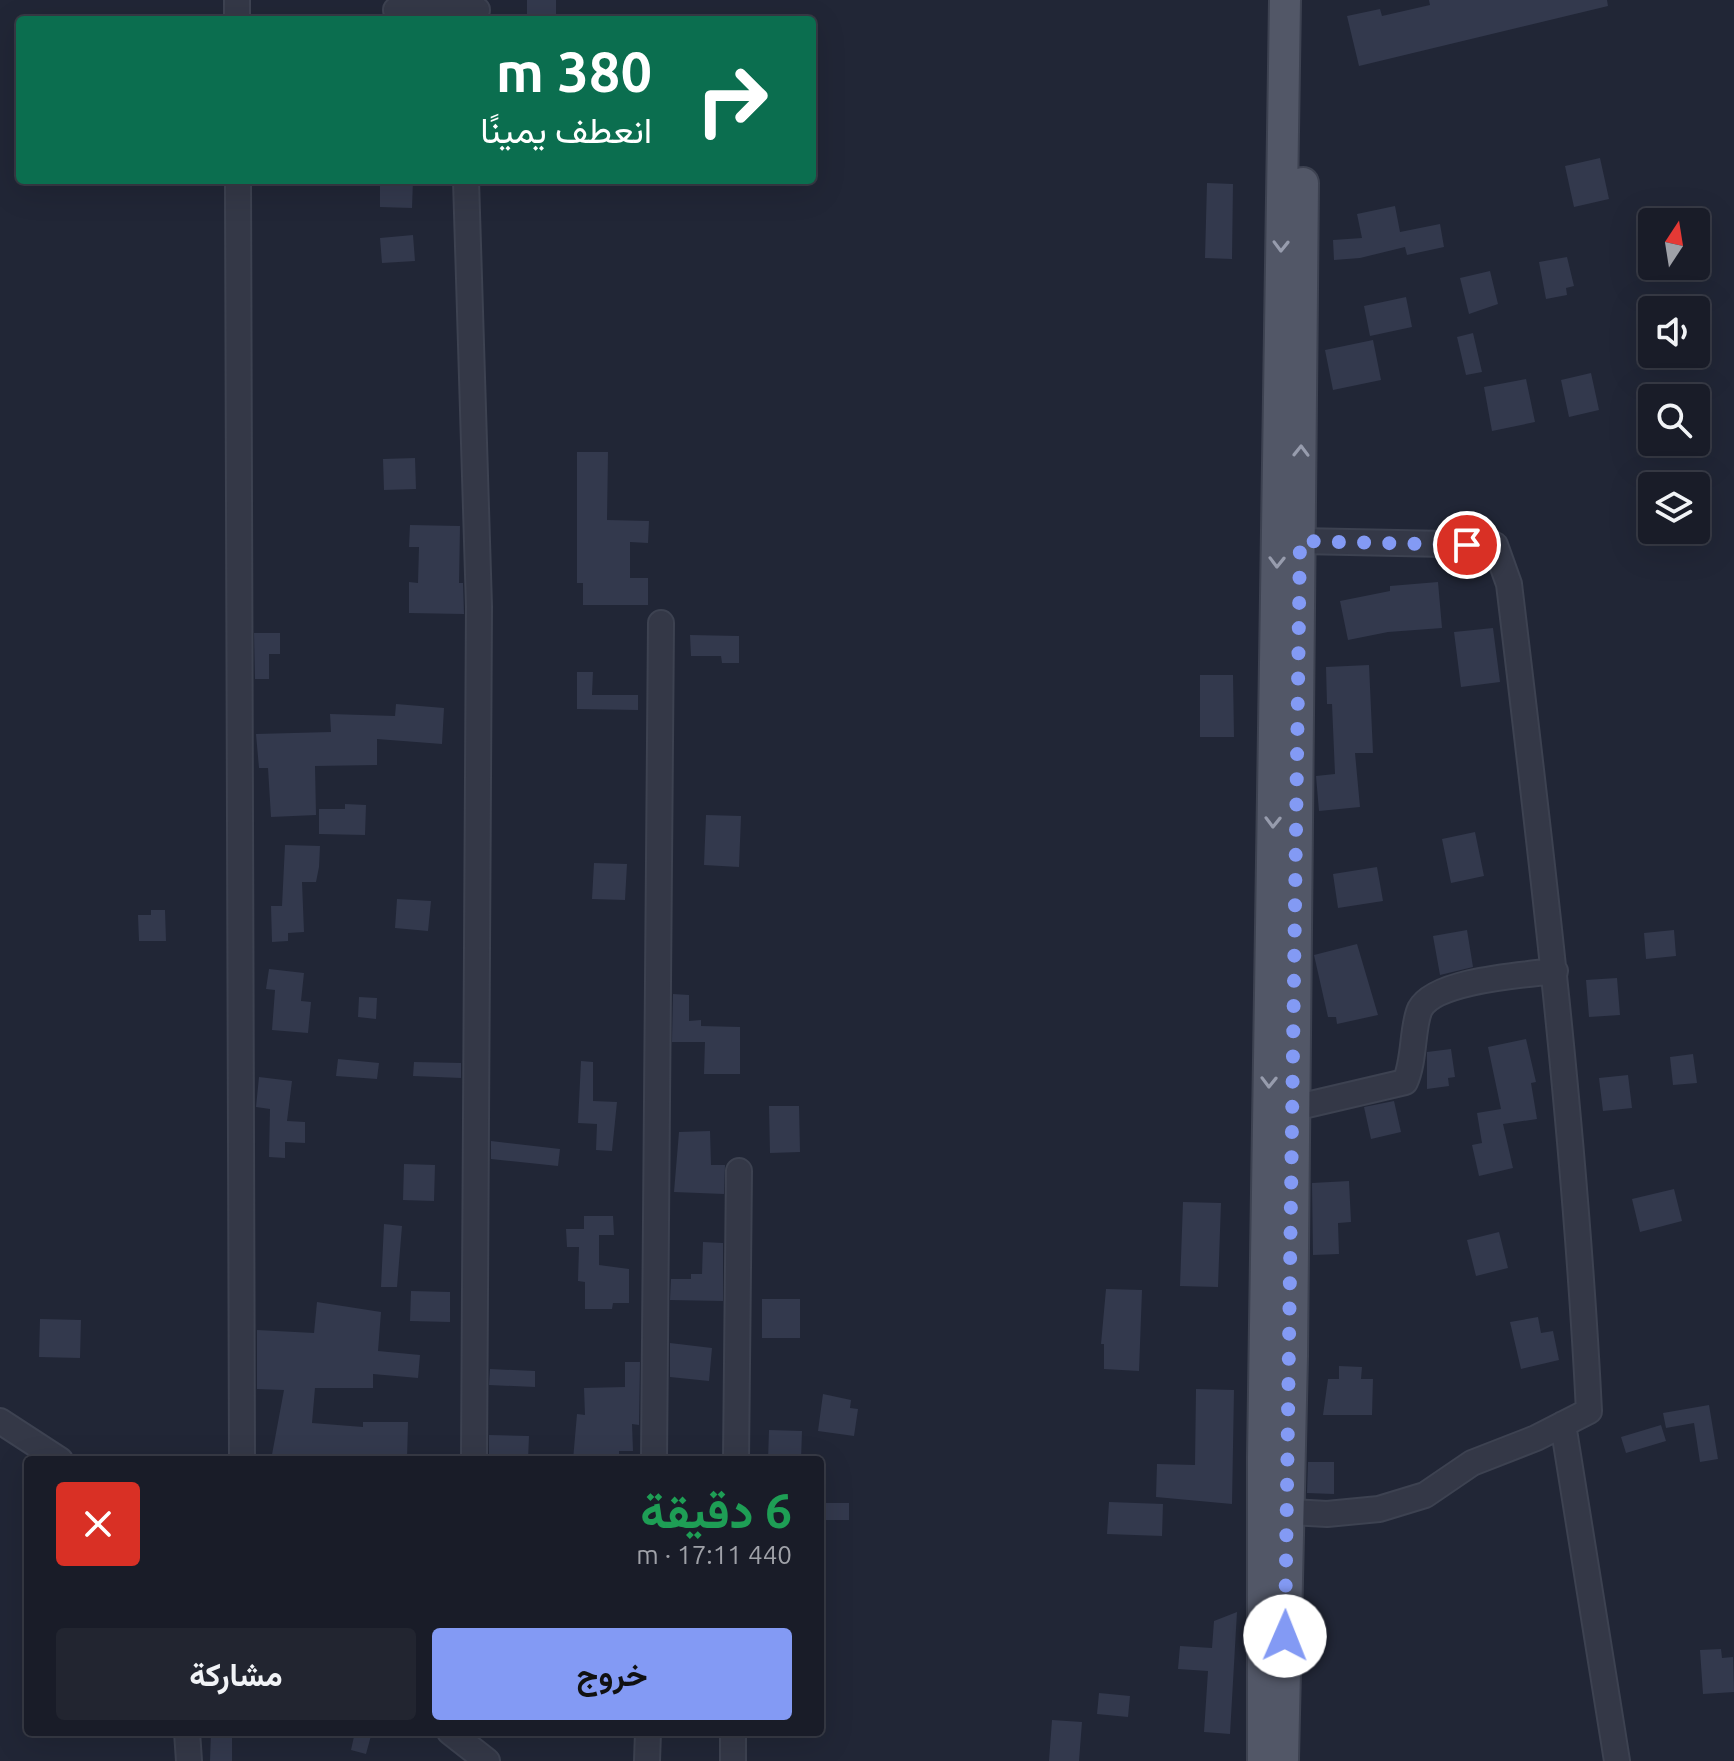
<!DOCTYPE html>
<html lang="ar">
<meta charset="utf-8">
<style>
:root{--surface:#191c28;--page:#222530;--text:#f1f3f6;--muted:#9fa1a8;--line:#373a45;--accent:#839af4}
body{margin:0;font-family:Ubuntu,Vazirmatn,sans-serif;background:var(--page);color:var(--text);direction:rtl;height:100vh;display:flex;flex-direction:column;font-size:30px;white-space:nowrap}
*{box-sizing:border-box;margin:0}
p{font-size:26px;color:var(--muted)}
.icon{flex:none;width:44px;height:44px;fill:none;stroke:currentColor;stroke-width:2;stroke-linecap:round;stroke-linejoin:round}
.map{position:relative;flex:1;overflow:hidden;direction:ltr}
.side{position:absolute;left:24px;top:1456px;width:800px;height:280px;display:flex;flex-direction:column;background:var(--surface);border-radius:8px;box-shadow:0 8px 32px #0002,0 0 0 2px var(--line);direction:rtl}
.side>*{flex:none}
.guide{position:absolute;left:16px;top:16px;width:800px;height:168px;border-radius:8px;box-shadow:0 8px 32px #0002,0 0 0 2px var(--line);direction:rtl;background:#0b6e4f;color:#fff;overflow:hidden}
.needle{width:52px;rotate:12deg}
.tools{position:absolute;left:1638px;top:208px;display:grid;gap:16px}
.tools a{display:grid;place-items:center;width:72px;height:72px;border-radius:8px;background:var(--surface);box-shadow:0 8px 32px #0002,0 0 0 2px var(--line);font-size:40px}
.pin{position:absolute;display:grid;place-items:center;width:68px;height:68px;color:#fff;margin:-34px;border:4px solid #fff;border-radius:50%;box-shadow:0 2px 8px #0007}
.me{position:absolute;width:88px;margin:-44px;rotate:1deg;stroke-linejoin:round;filter:drop-shadow(0 0 6px #0008)}
.turn{display:flex;align-items:center;gap:28px;height:168px;padding:0 32px;font-size:36px}
.turn .icon{width:104px;height:104px;stroke-width:2.5}
.turn b{display:block;font-size:56px;line-height:68px}
.round{display:grid;place-items:center;flex:none;width:84px;height:84px;border-radius:8px;background:var(--page)}
.overview{display:flex;align-items:center;justify-content:space-between;height:136px;padding:0 32px}
h1{font-size:48px;font-weight:700;line-height:60px;color:#1e9e55}
.button{display:flex;gap:16px;margin-top:auto;padding:16px 32px}
.button a{flex:1;height:92px;border-radius:8px;background:var(--accent);color:#111;font-size:32px;font-weight:700;line-height:92px;text-align:center}
.button a+a{background:var(--page);color:var(--text)}
.map>svg:first-child{display:block}
.building{fill:#33394d}
.lines{fill:none;stroke-linecap:round;stroke-linejoin:round}
.minor-casing{stroke:#3d4251;stroke-width:28}
.major-casing{stroke:#3d4251;stroke-width:34}
.minor{stroke:#343847;stroke-width:24}
.major{stroke:#525767;stroke-width:30}
.oneway{stroke:#979cad}
.route{stroke:#839af4;stroke-width:14;stroke-dasharray:0 25.2}
</style>
<div class="map">
<svg width="1734" height="1761" viewBox="0 0 1734 1761">
<rect width="100%" height="100%" fill="#212636"/>
<!-- building -->
<path class="building" d="M 527,0 L 556,0 L 556,20 L 527,20 Z
M 1429,0 L 1607,0 L 1608,6 L 1359,66 L 1347,16 L 1380,9 L 1382,16 L 1430,5 Z
M 1600,158 L 1609,199 L 1574,207 L 1565,166 Z
M 380,180 L 413,180 L 412,208 L 380,207 Z
M 1207,183 L 1233,184 L 1232,259 L 1205,258 Z
M 1395,206 L 1400,232 L 1440,224 L 1444,247 L 1407,255 L 1405,247 L 1360,258 L 1334,260 L 1333,240 L 1362,238 L 1357,214 Z
M 413,235 L 415,261 L 382,263 L 380,238 Z
M 1567,257 L 1574,286 L 1566,288 L 1567,295 L 1546,299 L 1539,262 Z
M 1490,271 L 1498,304 L 1469,314 L 1460,278 Z
M 1406,297 L 1412,327 L 1370,336 L 1364,306 Z
M 1473,333 L 1482,372 L 1466,375 L 1457,337 Z
M 1373,340 L 1381,380 L 1333,390 L 1325,350 Z
M 1591,373 L 1599,410 L 1569,417 L 1561,380 Z
M 1526,379 L 1535,422 L 1492,431 L 1484,387 Z
M 577,452 L 608,452 L 607,520 L 649,521 L 648,543 L 630,542 L 630,578 L 648,578 L 648,605 L 583,605 L 583,583 L 577,583 Z
M 415,458 L 416,489 L 384,490 L 383,459 Z
M 410,525 L 460,526 L 459,583 L 463,583 L 464,614 L 409,613 L 409,582 L 418,583 L 419,547 L 409,547 Z
M 1438,582 L 1442,628 L 1388,632 L 1348,640 L 1340,601 L 1390,591 L 1390,586 Z
M 1493,628 L 1500,682 L 1461,687 L 1454,632 Z
M 254,633 L 280,633 L 280,654 L 269,654 L 269,679 L 255,679 Z
M 690,635 L 739,636 L 739,663 L 722,663 L 721,656 L 691,656 Z
M 1369,665 L 1373,753 L 1355,753 L 1360,807 L 1319,811 L 1316,776 L 1335,774 L 1332,704 L 1327,704 L 1326,667 Z
M 577,672 L 593,672 L 592,695 L 638,695 L 638,710 L 577,709 Z
M 1200,675 L 1233,675 L 1234,737 L 1200,737 Z
M 396,704 L 444,708 L 442,744 L 377,739 L 377,765 L 315,766 L 316,815 L 271,817 L 268,768 L 259,768 L 256,734 L 331,732 L 330,714 L 395,716 Z
M 345,804 L 366,805 L 365,835 L 319,834 L 319,809 L 345,809 Z
M 706,815 L 741,816 L 739,867 L 704,865 Z
M 1475,832 L 1484,876 L 1451,883 L 1442,839 Z
M 285,845 L 320,846 L 319,867 L 316,882 L 302,882 L 304,932 L 288,933 L 288,941 L 272,942 L 271,906 L 282,906 Z
M 594,863 L 627,864 L 625,900 L 592,899 Z
M 1377,867 L 1383,901 L 1338,908 L 1333,874 Z
M 397,899 L 431,901 L 428,931 L 395,928 Z
M 151,910 L 165,910 L 166,941 L 139,941 L 138,915 L 151,915 Z
M 1467,930 L 1473,967 L 1440,975 L 1433,936 Z
M 1674,930 L 1676,956 L 1646,959 L 1644,933 Z
M 1357,944 L 1378,1015 L 1337,1024 L 1336,1017 L 1328,1017 L 1314,955 Z
M 269,969 L 304,973 L 301,1001 L 311,1002 L 308,1033 L 272,1030 L 275,990 L 266,989 Z
M 1617,978 L 1620,1015 L 1589,1017 L 1586,980 Z
M 673,994 L 689,995 L 689,1021 L 701,1020 L 701,1026 L 740,1027 L 740,1074 L 704,1074 L 705,1042 L 672,1042 Z
M 359,997 L 377,998 L 376,1019 L 358,1017 Z
M 1526,1039 L 1536,1082 L 1531,1083 L 1537,1119 L 1503,1124 L 1513,1168 L 1479,1176 L 1472,1145 L 1482,1143 L 1477,1113 L 1501,1109 L 1488,1047 Z
M 1451,1049 L 1455,1077 L 1448,1078 L 1449,1086 L 1427,1089 L 1427,1052 Z
M 1693,1054 L 1697,1083 L 1673,1085 L 1670,1057 Z
M 338,1059 L 379,1063 L 377,1079 L 336,1076 Z
M 581,1061 L 593,1062 L 593,1101 L 617,1102 L 612,1151 L 596,1150 L 597,1124 L 578,1123 Z
M 414,1062 L 461,1063 L 461,1078 L 413,1076 Z
M 1628,1075 L 1632,1108 L 1603,1111 L 1599,1078 Z
M 259,1077 L 292,1081 L 287,1121 L 305,1122 L 305,1143 L 285,1142 L 285,1158 L 269,1157 L 270,1109 L 256,1107 Z
M 1394,1101 L 1401,1132 L 1371,1139 L 1364,1107 Z
M 769,1106 L 799,1106 L 800,1152 L 770,1153 Z
M 710,1131 L 711,1165 L 725,1165 L 724,1194 L 674,1192 L 679,1132 Z
M 491,1141 L 560,1149 L 558,1166 L 491,1159 Z
M 404,1164 L 435,1165 L 434,1201 L 403,1200 Z
M 1349,1181 L 1351,1222 L 1338,1223 L 1339,1254 L 1313,1255 L 1312,1183 Z
M 1674,1189 L 1682,1221 L 1640,1232 L 1632,1199 Z
M 1183,1202 L 1221,1203 L 1218,1287 L 1180,1286 Z
M 584,1216 L 613,1216 L 614,1235 L 599,1235 L 599,1265 L 629,1269 L 629,1303 L 613,1303 L 612,1309 L 585,1309 L 585,1282 L 578,1281 L 579,1247 L 567,1247 L 566,1229 L 584,1229 Z
M 384,1224 L 402,1226 L 397,1287 L 381,1287 Z
M 1499,1232 L 1508,1268 L 1476,1276 L 1467,1240 Z
M 703,1242 L 723,1243 L 723,1301 L 670,1300 L 671,1279 L 691,1279 L 691,1274 L 702,1274 Z
M 1106,1289 L 1142,1290 L 1139,1371 L 1104,1369 L 1104,1344 L 1101,1344 Z
M 411,1291 L 450,1292 L 450,1322 L 410,1321 Z
M 762,1299 L 800,1299 L 800,1338 L 762,1338 Z
M 317,1302 L 381,1312 L 378,1351 L 420,1355 L 418,1378 L 373,1374 L 373,1388 L 315,1388 L 312,1423 L 363,1427 L 363,1422 L 408,1422 L 407,1459 L 271,1460 L 284,1390 L 257,1389 L 257,1330 L 314,1333 Z
M 1538,1317 L 1541,1333 L 1553,1331 L 1559,1360 L 1521,1369 L 1510,1322 Z
M 40,1319 L 81,1320 L 80,1358 L 39,1357 Z
M 670,1343 L 712,1348 L 709,1381 L 670,1377 Z
M 625,1362 L 640,1362 L 639,1425 L 632,1424 L 633,1451 L 619,1451 L 619,1460 L 573,1460 L 577,1414 L 585,1415 L 584,1388 L 625,1387 Z
M 1339,1366 L 1362,1367 L 1361,1379 L 1373,1379 L 1372,1415 L 1323,1415 L 1328,1379 L 1339,1379 Z
M 490,1369 L 535,1371 L 535,1387 L 489,1385 Z
M 1196,1389 L 1234,1390 L 1232,1504 L 1156,1497 L 1157,1464 L 1195,1465 Z
M 823,1394 L 851,1400 L 850,1408 L 858,1409 L 854,1436 L 818,1431 Z
M 1709,1405 L 1718,1459 L 1700,1462 L 1694,1423 L 1666,1428 L 1663,1413 Z
M 1661,1425 L 1666,1441 L 1626,1453 L 1621,1437 Z
M 769,1430 L 802,1431 L 801,1460 L 768,1460 Z
M 489,1435 L 529,1436 L 528,1460 L 489,1460 Z
M 1308,1462 L 1334,1462 L 1334,1494 L 1307,1493 Z
M 1109,1502 L 1163,1504 L 1162,1536 L 1107,1534 Z
M 820,1503 L 849,1503 L 849,1520 L 820,1520 Z
M 1237,1612 L 1230,1734 L 1204,1732 L 1208,1671 L 1178,1669 L 1180,1646 L 1212,1648 L 1214,1621 Z
M 1721,1649 L 1722,1658 L 1733,1657 L 1734,1692 L 1703,1694 L 1700,1650 Z
M 1099,1693 L 1130,1696 L 1128,1717 L 1097,1714 Z
M 1052,1720 L 1082,1722 L 1079,1761 L 1049,1761 Z
M 211,1732 L 232,1732 L 232,1761 L 210,1761 Z
M 355,1732 L 372,1732 L 366,1754 L 351,1750 Z"/>
<g class="lines">
<!-- minor casing -->
<g class="minor-casing">
<path id="minor" d="M 237,0 L 237,20
M 396,10 L 477,10
M 238,180 L 242,1460
M 466,180 L 479,607 L 474,1460
M 1294,1108 L 1405,1082 C 1415,1060 1412,1026 1420,1009 C 1435,980 1524,975 1555,971
M 0,1421 L 60,1460
M 1563,1424 L 1617,1761
M 654,1460 L 661,623
M 736,1460 L 739,1171
M 1273,1511 L 1327,1514 L 1379,1509 L 1425,1495 L 1472,1463 L 1536,1438 L 1589,1411 C 1575,1133 1542,859 1509,584 L 1495,545 L 1300,541
M 187,1732 L 189,1761
M 450,1732 L 487,1761
M 647,1761 L 648,1732
M 733,1761 L 733,1732"/>
</g>
<!-- major casing -->
<g class="major-casing">
<path id="major" d="M 1283,1759 L 1292,1356 L 1303,183
M 1263,1761 L 1263,1457 L 1285,0"/>
</g>
<!-- minor -->
<use href="#minor" class="minor"/>
<!-- major -->
<use href="#major" class="major"/>
</g>
<!-- one-way arrows -->
<defs><path id="oneway-chevron" d="M-2-3.5L2.5 0L-2 3.5" fill="none" stroke-width="1.6" stroke-linecap="round" stroke-linejoin="round" transform="scale(2)"/></defs>
<g class="oneway">
<use href="#oneway-chevron" transform="translate(1281 246) rotate(91)"/>
<use href="#oneway-chevron" transform="translate(1301 451) rotate(-89)"/>
<use href="#oneway-chevron" transform="translate(1277 562) rotate(91)"/>
<use href="#oneway-chevron" transform="translate(1273 822) rotate(91)"/>
<use href="#oneway-chevron" transform="translate(1269 1082) rotate(91)"/>
</g>
<g class="lines">
<!-- route -->
<path class="route" d="M 1285,1636 L 1300,541 L 1467,545"/>
</g>
</svg>
<div class="tools">
<a><svg class="needle" viewBox="-14 -14 28 28"><path d="M0-13l5 13h-10z" fill="#e53935"/><path d="M0 13l5-13h-10z" fill="#9fa1a8"/></svg></a>
<a><svg class="icon" aria-label="sound" viewBox="0 0 24 24"><path d="M4 9h4l5-4v14l-5-4H4zM17 9q2 3 0 6"/></svg></a>
<a><svg class="icon" aria-label="search" viewBox="0 0 24 24"><circle cx="10" cy="10" r="6"/><path d="M15 15l6 6"/></svg></a>
<a><svg class="icon" aria-label="layers" viewBox="0 0 24 24"><path d="M12 4l9 5-9 5-9-5zM3 14l9 5 9-5"/></svg></a>
</div>
<div class="pin" style="left:1467px;top:545px;background:#d93025"><svg class="icon" aria-label="arrive" viewBox="0 0 24 24"><path d="M6 21V4h12l-3 4 3 4H6"/></svg></div>
<svg class="me" style="left:1285px;top:1636px" viewBox="-20 -20 40 40"><circle r="19" fill="#fff"/><path d="M0-13L10 11 0 6-10 11z" fill="#839af4"/></svg>
<div class="guide">
<div class="turn"><svg class="icon" aria-label="right" viewBox="0 0 24 24"><path d="M7 20v-9h11M14 6l5 5-5 5"/></svg><div><b>380 m</b>انعطف يمينًا</div></div>
</div>
<section class="side">
<div class="overview"><div><h1>6 دقيقة</h1><p>440 m · 17:11</p></div><a class="round" style="background:#d93025;color:#fff"><svg class="icon" aria-label="close" viewBox="0 0 24 24"><path d="M6 6l12 12M18 6L6 18"/></svg></a></div>
<div class="button"><a>خروج</a><a>مشاركة</a></div>
</section>
</div>
